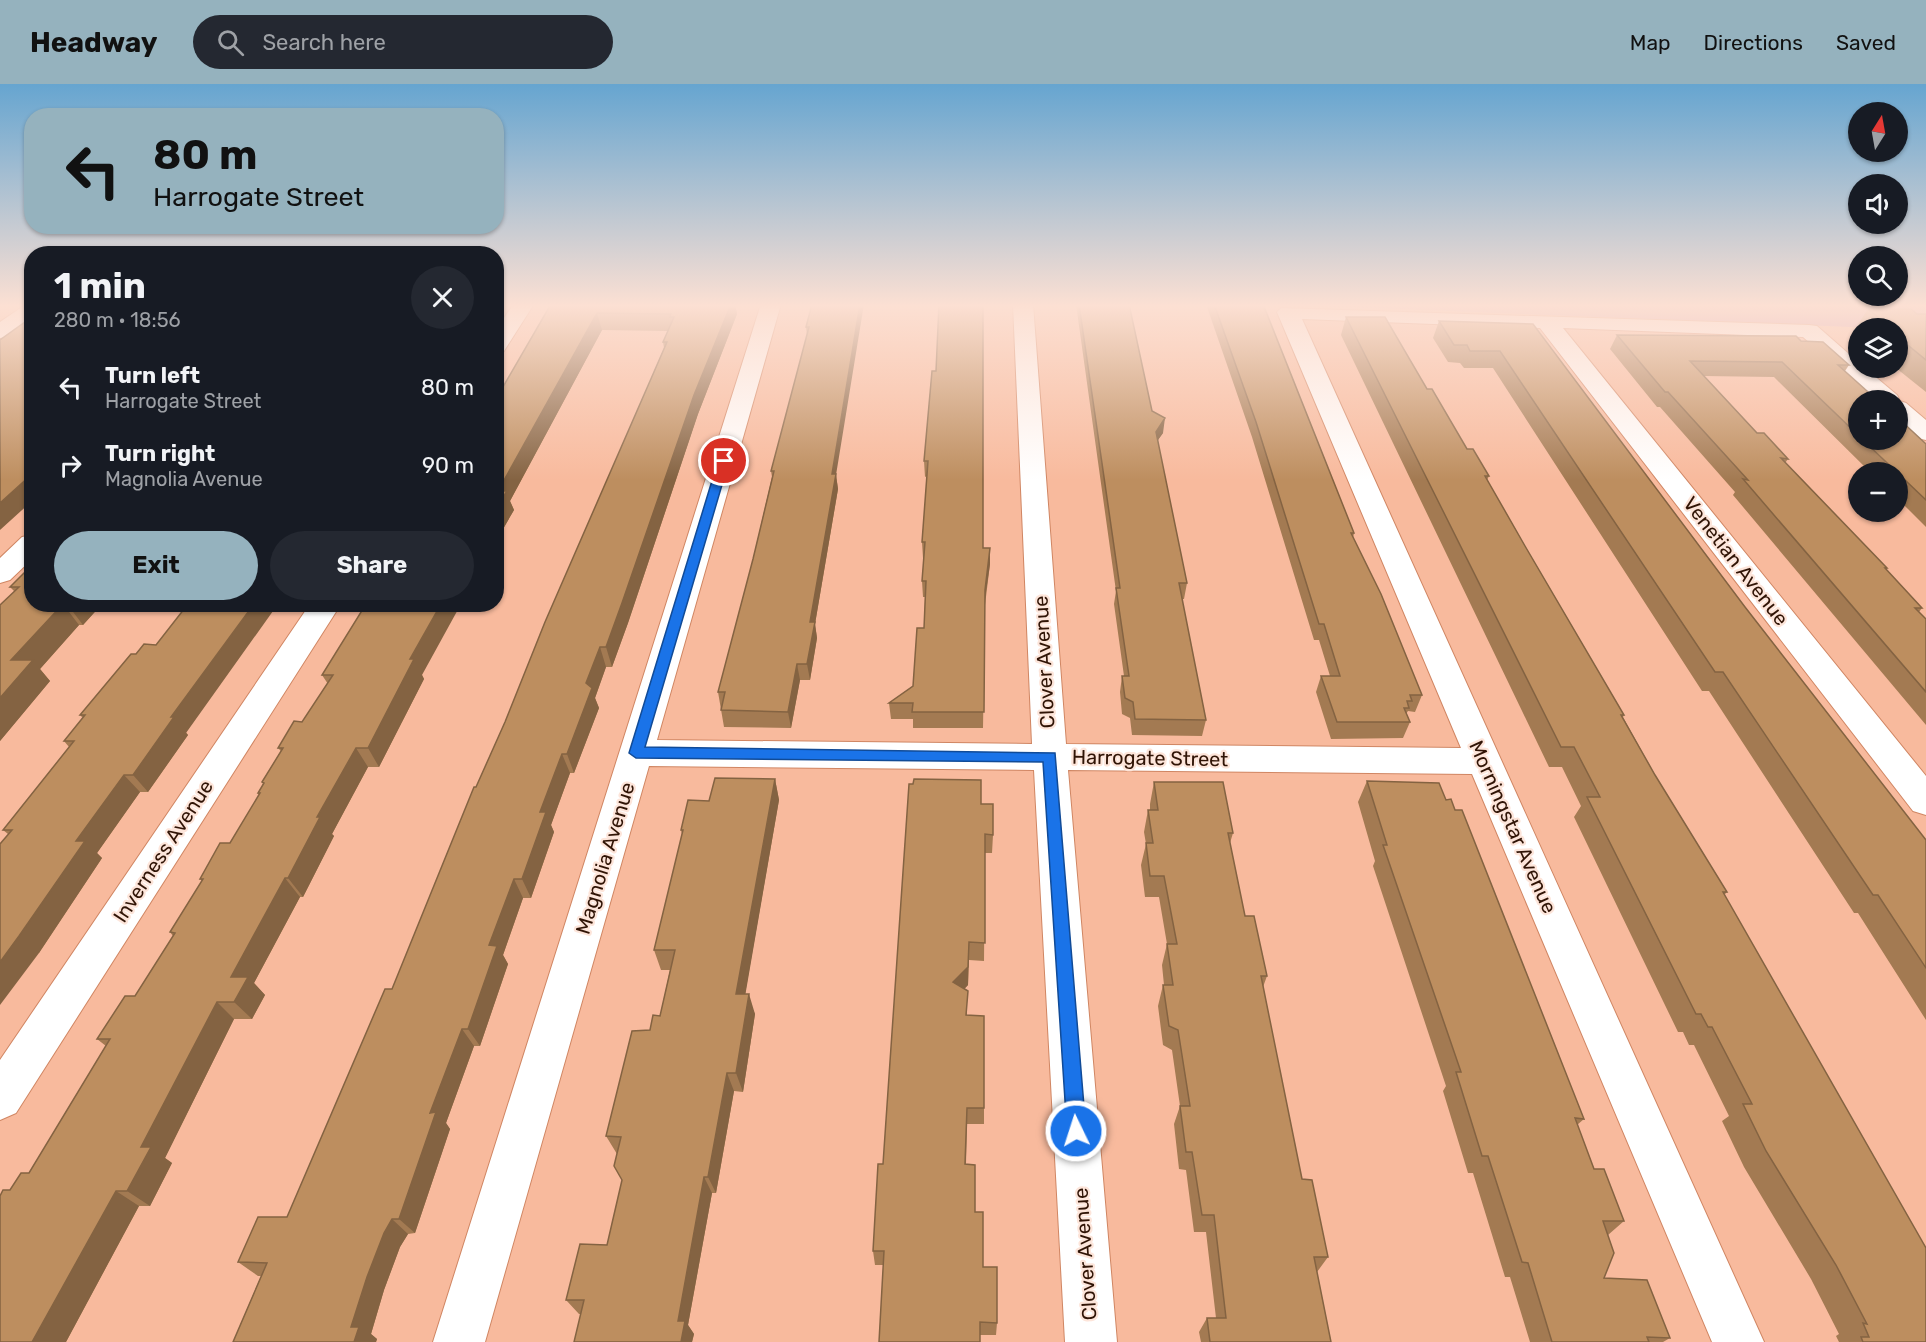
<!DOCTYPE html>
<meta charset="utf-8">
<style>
:root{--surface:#171b24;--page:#242831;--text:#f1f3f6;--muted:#9ea1a6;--accent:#95b2be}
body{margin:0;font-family:Rubik,sans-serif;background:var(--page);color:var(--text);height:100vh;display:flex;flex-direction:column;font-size:22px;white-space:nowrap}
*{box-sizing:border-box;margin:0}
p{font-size:20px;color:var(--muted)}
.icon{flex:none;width:33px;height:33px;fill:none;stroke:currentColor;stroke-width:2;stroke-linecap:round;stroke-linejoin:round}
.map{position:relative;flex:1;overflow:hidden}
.panel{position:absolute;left:24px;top:162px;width:480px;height:366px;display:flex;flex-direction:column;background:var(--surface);border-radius:24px;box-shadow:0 2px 4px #0004}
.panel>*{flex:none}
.hud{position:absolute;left:24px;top:24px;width:480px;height:126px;border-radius:24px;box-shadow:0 2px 4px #0004;background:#95b2be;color:#111;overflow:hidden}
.needle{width:39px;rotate:11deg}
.fabs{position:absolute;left:1848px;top:18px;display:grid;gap:12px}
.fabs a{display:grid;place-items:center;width:60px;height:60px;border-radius:50%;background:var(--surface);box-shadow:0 2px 4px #0004;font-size:30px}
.pin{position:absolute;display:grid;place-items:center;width:51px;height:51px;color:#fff;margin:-26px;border:3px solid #fff;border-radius:50%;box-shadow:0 2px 6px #0007}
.me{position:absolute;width:66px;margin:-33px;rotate:356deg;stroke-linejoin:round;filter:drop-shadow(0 0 4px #0008)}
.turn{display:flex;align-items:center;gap:21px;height:126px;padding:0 30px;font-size:27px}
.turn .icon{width:78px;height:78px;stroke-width:2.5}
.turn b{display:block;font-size:42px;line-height:51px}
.round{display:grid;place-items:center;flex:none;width:63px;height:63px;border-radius:32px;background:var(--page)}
.overview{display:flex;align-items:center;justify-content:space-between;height:102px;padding:0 30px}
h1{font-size:36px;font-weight:700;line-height:45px}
.action{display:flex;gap:12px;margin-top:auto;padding:12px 30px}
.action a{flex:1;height:69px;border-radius:36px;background:var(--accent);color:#111;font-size:24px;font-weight:700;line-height:69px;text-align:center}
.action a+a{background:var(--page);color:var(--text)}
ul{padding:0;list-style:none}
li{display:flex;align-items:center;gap:18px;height:78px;padding:0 30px}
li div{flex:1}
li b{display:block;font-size:22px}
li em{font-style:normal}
header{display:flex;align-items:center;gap:36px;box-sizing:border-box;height:84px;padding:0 30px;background:var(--accent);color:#111}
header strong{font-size:28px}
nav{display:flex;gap:33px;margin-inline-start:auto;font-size:21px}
.search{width:420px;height:54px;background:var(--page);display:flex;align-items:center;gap:15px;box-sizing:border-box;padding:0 21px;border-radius:33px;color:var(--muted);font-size:22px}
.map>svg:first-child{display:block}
.green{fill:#cd96b4}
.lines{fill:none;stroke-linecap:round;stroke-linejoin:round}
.minor-casing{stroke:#d08663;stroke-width:2}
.minor{fill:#fff;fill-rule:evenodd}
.wall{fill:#a37a52}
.shaded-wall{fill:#846342}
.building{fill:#bd8e5f;stroke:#846342;stroke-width:1.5}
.route{fill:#1a73e8;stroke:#114b97;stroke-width:1.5}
.labels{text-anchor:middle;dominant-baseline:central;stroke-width:4.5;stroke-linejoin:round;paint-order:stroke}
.street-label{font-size:20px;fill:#301406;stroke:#fde5da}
</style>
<header>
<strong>Headway</strong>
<div class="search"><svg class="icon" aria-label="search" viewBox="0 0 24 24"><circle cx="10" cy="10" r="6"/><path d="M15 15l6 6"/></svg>Search here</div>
<nav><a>Map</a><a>Directions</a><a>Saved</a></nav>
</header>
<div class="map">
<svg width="1926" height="1258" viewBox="0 0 1926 1258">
<rect width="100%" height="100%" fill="#f8ba9d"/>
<!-- green -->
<path class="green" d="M 1273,220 L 1926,220 L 1926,246 Z"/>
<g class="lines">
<!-- minor casing -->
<g class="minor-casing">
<path id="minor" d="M 32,220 L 32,235 L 8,253 L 0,254 L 0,238 L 25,221 Z
M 514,220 L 534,220 L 504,267 L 496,268 L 496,245 Z
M 761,220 L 781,220 L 657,656 L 1032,660 L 1013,220 L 1033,220 L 1066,660 L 1461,664 L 1277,228 L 1281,224 L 1809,241 L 1817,242 L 1858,278 L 1858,284 L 1865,284 L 1897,311 L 1900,317 L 1906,319 L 1926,336 L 1926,356 L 1917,354 L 1898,336 L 1898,316 L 1875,316 L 1803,253 L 1563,244 L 1926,692 L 1926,731 L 1913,727 L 1540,244 L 1302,235 L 1764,1258 L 1712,1258 L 1472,690 L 1068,686 L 1117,1258 L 1065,1258 L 1034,686 L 649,682 L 485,1258 L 433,1258 Z
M 32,451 L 32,475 L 10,496 L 0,499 L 0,474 L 22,453 Z
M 310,520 L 341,520 L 16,1029 L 0,1036 L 0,976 Z"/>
</g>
<!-- minor -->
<use href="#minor" class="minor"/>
</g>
<!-- wall -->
<path class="wall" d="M 551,220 L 735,220 L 737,230 L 698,330 L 628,539 L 612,583 L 606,583 L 595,614 L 599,624 L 574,689 L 570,689 L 551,741 L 554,748 L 531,814 L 523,814 L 503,871 L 508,880 L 480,962 L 474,962 L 446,1039 L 450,1045 L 415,1149 L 408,1150 L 400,1163 L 384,1206 L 371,1250 L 377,1255 L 376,1258 L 233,1258 L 261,1192 L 258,1192 L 238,1178 L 287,1133 L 392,905 L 476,703 L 505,638 L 664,264 L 663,258 L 668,247 L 602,246 L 510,417 L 514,426 L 496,457 L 496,315 Z
M 812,220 L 838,405 L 815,540 L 817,554 L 810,596 L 800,596 L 791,644 L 724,643 L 718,608 L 753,475 L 772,393 L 771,387 L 807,251 L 806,243 Z
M 1076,220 L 1129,220 L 1152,327 L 1163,349 L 1157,357 L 1187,499 L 1184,515 L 1182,515 L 1206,636 L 1202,652 L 1132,651 L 1130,634 L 1122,630 L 1120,608 L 1122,592 L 1124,592 L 1114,520 L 1116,507 Z
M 1206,220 L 1263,220 L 1354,449 L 1353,454 L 1422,611 L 1415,628 L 1408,627 L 1406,630 L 1410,638 L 1403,654 L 1331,655 L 1316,608 L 1321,592 L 1330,592 L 1319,556 L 1314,556 L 1252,353 Z
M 1868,225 L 1917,230 L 1926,230 L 1926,308 L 1896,284 L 1898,284 L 1898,244 L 1858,244 L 1858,248 L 1855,245 Z
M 1346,233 L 1427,305 L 1467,365 L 1489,392 L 1487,396 L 1525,462 L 1624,631 L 1623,633 L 1655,691 L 1727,808 L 1724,811 L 1926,1258 L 1839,1258 L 1836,1252 L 1839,1250 L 1811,1195 L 1744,1083 L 1722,1037 L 1729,1032 L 1694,961 L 1689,961 L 1683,948 L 1678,948 L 1574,733 L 1581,722 L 1562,683 L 1549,683 L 1341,251 Z
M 1439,237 L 1533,240 L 1745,523 L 1926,756 L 1926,936 L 1858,829 L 1854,829 L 1709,607 L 1702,607 L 1493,284 L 1464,284 L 1460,279 L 1448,278 L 1433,254 Z
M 1617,251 L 1801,257 L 1849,281 L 1845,287 L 1858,316 L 1858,356 L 1898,356 L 1926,360 L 1926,443 L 1898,415 L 1898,388 L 1870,388 L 1774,293 L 1704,292 L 1757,349 L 1788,375 L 1785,379 L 1887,484 L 1886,485 L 1922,524 L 1919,528 L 1926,535 L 1926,641 L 1733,411 L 1735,408 L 1660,323 L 1657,323 L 1610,265 Z
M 932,287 L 983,464 L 990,480 L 985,521 L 983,644 L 913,644 L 913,635 L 891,635 L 889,619 L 913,602 L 924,544 L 925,513 L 923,513 L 922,497 L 924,474 L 923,474 L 922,458 L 927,392 L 925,393 L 924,377 Z
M 32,481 L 102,520 L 83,541 L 79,541 L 40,585 L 50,597 L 0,657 L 14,507 L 10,503 Z
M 131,570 L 188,651 L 148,708 L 140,708 L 97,769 L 102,774 L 39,869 L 8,750 L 3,746 L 69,663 L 64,657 L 83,634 L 80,631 Z
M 322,591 L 422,591 L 424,595 L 379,683 L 368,683 L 332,750 L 334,752 L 303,813 L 300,813 L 254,899 L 265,911 L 252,935 L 234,935 L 165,1074 L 172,1079 L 150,1122 L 139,1122 L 66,1258 L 0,1258 L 10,1106 L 29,1089 L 106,962 L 97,955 L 135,912 L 173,852 L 170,848 L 202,797 L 200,795 L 230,759 L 259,711 L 258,709 L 263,700 L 262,698 L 281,667 L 278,664 L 302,638 L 328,600 Z
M 775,695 L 779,716 L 745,910 L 755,930 L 743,1008 L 734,1007 L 716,1109 L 712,1109 L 688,1241 L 694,1250 L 692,1258 L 574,1258 L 581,1230 L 579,1230 L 566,1216 L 607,1161 L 622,1096 L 617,1070 L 606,1052 L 650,946 L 660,932 L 670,886 L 661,886 L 654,866 L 682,750 L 681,746 L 709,717 Z
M 1367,697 L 1446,716 L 1584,1035 L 1577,1041 L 1594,1085 L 1624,1137 L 1608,1151 L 1604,1194 L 1670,1254 L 1663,1258 L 1530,1258 L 1510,1193 L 1505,1193 L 1473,1089 L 1468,1089 L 1443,1007 L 1446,1002 L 1373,782 L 1375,777 L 1358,718 Z
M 1154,698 L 1233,749 L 1230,759 L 1245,832 L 1267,892 L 1263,903 L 1302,1095 L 1328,1173 L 1317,1188 L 1331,1258 L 1201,1258 L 1199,1248 L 1207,1234 L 1216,1234 L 1206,1148 L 1194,1148 L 1186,1086 L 1179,1085 L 1174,1040 L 1180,1022 L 1172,966 L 1163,961 L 1158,922 L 1163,901 L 1164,901 L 1162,881 L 1167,860 L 1159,813 L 1145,813 L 1141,781 L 1146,760 L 1144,748 L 1148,726 L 1150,726 L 1150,720 Z
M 981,720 L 993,751 L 992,769 L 985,769 L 984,877 L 969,876 L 968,901 L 964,905 L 967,931 L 984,1024 L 984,1040 L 967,1040 L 966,1080 L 983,1183 L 997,1239 L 996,1251 L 980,1251 L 883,1181 L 875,1181 L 873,1167 L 883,1080 Z"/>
<!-- shaded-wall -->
<path class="shaded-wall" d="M 731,220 L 735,220 L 737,230 L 698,330 L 628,539 L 612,583 L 606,563 L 694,311 Z
M 860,220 L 864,220 L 836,391 L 838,405 L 815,540 L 817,554 L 810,596 L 807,580 L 810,538 L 832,390 Z
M 597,229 L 602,246 L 510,417 L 514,426 L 496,457 L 496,425 L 498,407 Z
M 1165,334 L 1163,349 L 1153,363 L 1156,348 Z
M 32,390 L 32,417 L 0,446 L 0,419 Z
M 990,464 L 990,480 L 984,522 L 985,506 Z
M 63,520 L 79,541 L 40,585 L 50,597 L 0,657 L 0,614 L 11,576 Z
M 67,520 L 102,520 L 83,541 Z
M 254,520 L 278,520 L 186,649 L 188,651 L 148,708 L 133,691 L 171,633 Z
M 441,520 L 461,520 L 422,591 L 424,595 L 379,683 L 368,664 L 410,575 Z
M 600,563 L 606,583 L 595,614 L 599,624 L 574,689 L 567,670 L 586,599 Z
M 797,580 L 800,596 L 791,644 L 788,628 Z
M 356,664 L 368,683 L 332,750 L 334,752 L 303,813 L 288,794 L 317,733 Z
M 562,670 L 570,689 L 551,741 L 554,748 L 531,814 L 522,795 L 540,728 Z
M 124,691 L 140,708 L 97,769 L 102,774 L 39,869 L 0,921 L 0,878 L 76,757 Z
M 775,695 L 779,716 L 742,930 L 736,910 Z
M 285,794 L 300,813 L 254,899 L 265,911 L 252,935 L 234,918 L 231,893 Z
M 514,795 L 523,814 L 503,871 L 508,880 L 480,962 L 468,945 L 489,861 Z
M 969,858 L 968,901 L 954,916 L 953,898 Z
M 749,910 L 755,930 L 743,1008 L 736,989 Z
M 217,918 L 234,935 L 165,1074 L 172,1079 L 150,1122 L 127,1107 L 141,1063 Z
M 462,945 L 474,962 L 446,1039 L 450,1045 L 415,1149 L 399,1135 L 430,1029 Z
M 727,989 L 734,1007 L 716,1109 L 708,1093 Z
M 704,1093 L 712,1109 L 688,1241 L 694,1250 L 692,1258 L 681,1258 L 678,1237 Z
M 116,1107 L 139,1122 L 66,1258 L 32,1258 Z
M 392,1135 L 408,1150 L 400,1163 L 384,1206 L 371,1250 L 377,1255 L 376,1258 L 354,1258 L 351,1243 L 367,1193 L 384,1149 Z"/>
<!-- building -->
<path class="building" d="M 551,220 L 731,220 L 694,311 L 622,519 L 606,563 L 600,563 L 586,599 L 592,604 L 567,670 L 562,670 L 540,728 L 546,728 L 522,795 L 514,795 L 489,861 L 497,862 L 468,945 L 462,945 L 430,1029 L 436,1028 L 399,1135 L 392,1135 L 384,1149 L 367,1193 L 351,1243 L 359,1243 L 354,1258 L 233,1258 L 267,1179 L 238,1178 L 258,1133 L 287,1133 L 385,905 L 392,905 L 474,703 L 476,703 L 505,638 L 545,538 L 667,258 L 663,258 L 674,233 L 670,233 L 671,230 L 597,229 L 498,407 L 507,407 L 496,425 L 496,315 Z
M 812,220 L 860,220 L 832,390 L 836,390 L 810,538 L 815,538 L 807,580 L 797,580 L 788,628 L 721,626 L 725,608 L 718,608 L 753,475 L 774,387 L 771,387 L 809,243 L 806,243 Z
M 939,220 L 983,220 L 983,464 L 990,464 L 985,506 L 984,628 L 912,628 L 913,619 L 889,619 L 913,602 L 917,544 L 924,544 L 926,497 L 922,497 L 925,458 L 922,458 L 928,377 L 924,377 L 932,287 L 936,287 Z
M 1079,220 L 1129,220 L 1152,327 L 1165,334 L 1156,348 L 1187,499 L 1179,499 L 1206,636 L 1135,635 L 1133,618 L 1125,614 L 1122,592 L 1129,592 L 1116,504 L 1120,504 Z
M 1214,220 L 1263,220 L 1354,449 L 1351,449 L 1381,510 L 1422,611 L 1410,611 L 1412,617 L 1407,617 L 1409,624 L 1404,624 L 1410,638 L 1337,638 L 1321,592 L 1340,592 L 1324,540 L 1319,540 L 1256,338 Z
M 1868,225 L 1911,225 L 1917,230 L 1926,230 L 1926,276 L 1898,253 L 1898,244 L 1887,244 L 1874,234 L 1879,234 Z
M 32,233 L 32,390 L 0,419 L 0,256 Z
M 1346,233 L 1385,233 L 1427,305 L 1432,305 L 1467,365 L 1473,365 L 1489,392 L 1485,392 L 1525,462 L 1624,631 L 1621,631 L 1655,691 L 1727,808 L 1723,808 L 1926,1164 L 1926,1258 L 1863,1258 L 1861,1253 L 1869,1253 L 1863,1239 L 1867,1240 L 1836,1181 L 1766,1067 L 1743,1020 L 1752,1020 L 1712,943 L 1708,943 L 1701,930 L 1696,930 L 1587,713 L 1600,713 L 1574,663 L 1561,663 Z
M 1439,237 L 1533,240 L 1745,523 L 1926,756 L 1926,884 L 1878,811 L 1873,811 L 1723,588 L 1715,588 L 1500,267 L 1470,267 L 1467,261 L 1454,261 Z
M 1617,251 L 1796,252 L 1801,257 L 1823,258 L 1849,281 L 1838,281 L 1877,316 L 1858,316 L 1858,351 L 1782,278 L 1690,277 L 1757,349 L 1764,349 L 1788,375 L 1781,374 L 1887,484 L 1885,484 L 1922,524 L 1915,524 L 1926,535 L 1926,608 L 1743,395 L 1748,396 L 1668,308 L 1665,308 Z
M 1898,334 L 1926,360 L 1926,416 L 1863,356 L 1898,356 Z
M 32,481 L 32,520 L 63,520 L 11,576 L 33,576 L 0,614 L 0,521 L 19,503 L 10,503 Z
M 188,520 L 254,520 L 171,633 L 174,633 L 133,691 L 124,691 L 76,757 L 85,757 L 19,852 L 0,878 L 0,760 L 12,746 L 3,746 L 74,657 L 64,657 L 85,631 L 80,631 L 131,570 L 136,570 L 144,560 L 156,561 Z
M 366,520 L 441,520 L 410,575 L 414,575 L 368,664 L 356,664 L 317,733 L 320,733 L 288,794 L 285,794 L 231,893 L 248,893 L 234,918 L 217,918 L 141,1063 L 151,1063 L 127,1107 L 116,1107 L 32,1258 L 0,1258 L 0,1112 L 3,1106 L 10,1106 L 21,1089 L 29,1089 L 110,955 L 97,955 L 125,912 L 135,912 L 175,849 L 170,848 L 203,795 L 200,795 L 220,759 L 230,759 L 260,709 L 258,709 L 264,699 L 262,698 L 283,664 L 278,664 L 294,637 L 302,638 L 333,591 L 322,591 Z
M 715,694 L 775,695 L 736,910 L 749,910 L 736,989 L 727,989 L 708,1093 L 704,1093 L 678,1237 L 685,1237 L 681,1258 L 574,1258 L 584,1216 L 566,1216 L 580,1160 L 607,1161 L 622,1096 L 614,1082 L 621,1053 L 606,1052 L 632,947 L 650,946 L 653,931 L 660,932 L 675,866 L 654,866 L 683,746 L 681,746 L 688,716 L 709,717 Z
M 914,695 L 981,696 L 981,720 L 993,720 L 993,751 L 985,750 L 985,859 L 969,858 L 968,883 L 953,898 L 968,907 L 966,931 L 984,932 L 984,1024 L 967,1024 L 965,1080 L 975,1081 L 975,1128 L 983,1128 L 983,1183 L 997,1183 L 997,1239 L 980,1238 L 980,1258 L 879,1258 L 884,1167 L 873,1167 L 878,1080 L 883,1080 L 909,700 L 913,700 Z
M 1367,697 L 1439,699 L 1446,716 L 1451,715 L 1455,726 L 1462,726 L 1584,1035 L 1575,1034 L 1594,1085 L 1604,1085 L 1624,1137 L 1603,1137 L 1614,1169 L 1604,1194 L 1647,1196 L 1670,1254 L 1647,1253 L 1649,1258 L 1552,1258 L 1528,1179 L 1522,1178 L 1488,1072 L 1482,1072 L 1456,988 L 1461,988 L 1383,761 L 1387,761 Z
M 1154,698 L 1223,698 L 1233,749 L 1228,749 L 1245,832 L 1254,832 L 1267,892 L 1261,892 L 1302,1095 L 1312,1096 L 1328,1173 L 1314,1173 L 1331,1258 L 1210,1258 L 1207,1234 L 1226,1234 L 1214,1131 L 1202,1131 L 1192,1068 L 1186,1068 L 1180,1022 L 1190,1022 L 1178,946 L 1169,942 L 1163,901 L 1173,901 L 1167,860 L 1177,860 L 1164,792 L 1150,792 L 1146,759 L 1153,759 L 1148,726 L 1158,726 Z"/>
<!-- sky -->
<linearGradient id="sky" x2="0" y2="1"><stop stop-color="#66a5d0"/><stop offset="0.56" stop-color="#fce0d3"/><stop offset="1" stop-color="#fce0d3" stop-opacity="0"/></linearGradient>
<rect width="1926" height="396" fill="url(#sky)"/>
<!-- route -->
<path class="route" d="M 724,374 L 729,377 L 645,663 L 1055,669 L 1086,1047 L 1083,1054 L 1076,1057 L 1070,1054 L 1067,1047 L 1043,678 L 636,674 L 629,669 L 718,377 Z"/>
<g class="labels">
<!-- street labels -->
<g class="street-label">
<text transform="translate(1736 477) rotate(52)">Venetian Avenue</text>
<text transform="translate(1044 578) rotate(-93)">Clover Avenue</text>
<text transform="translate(1150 674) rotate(1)">Harrogate Street</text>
<text transform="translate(1513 743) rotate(66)">Morningstar Avenue</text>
<text transform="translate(163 767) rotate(-57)">Inverness Avenue</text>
<text transform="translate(605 774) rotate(-73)">Magnolia Avenue</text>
<text transform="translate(1085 1170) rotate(-94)">Clover Avenue</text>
</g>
</g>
</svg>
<div class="fabs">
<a><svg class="needle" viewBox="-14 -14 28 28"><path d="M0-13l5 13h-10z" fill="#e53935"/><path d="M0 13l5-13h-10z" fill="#9ea1a6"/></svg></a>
<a><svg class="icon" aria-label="sound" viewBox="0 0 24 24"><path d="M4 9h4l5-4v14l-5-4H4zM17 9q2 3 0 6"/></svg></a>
<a><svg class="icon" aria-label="search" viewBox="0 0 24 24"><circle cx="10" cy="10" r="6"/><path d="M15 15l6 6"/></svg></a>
<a><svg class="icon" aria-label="layers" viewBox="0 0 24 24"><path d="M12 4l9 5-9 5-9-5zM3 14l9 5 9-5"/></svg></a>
<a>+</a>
<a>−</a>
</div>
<div class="pin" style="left:724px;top:377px;background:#d93025"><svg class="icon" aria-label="arrive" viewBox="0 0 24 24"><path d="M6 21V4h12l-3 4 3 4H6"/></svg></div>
<svg class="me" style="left:1076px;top:1047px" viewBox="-20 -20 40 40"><circle r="17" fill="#1a73e8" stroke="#fff" stroke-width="3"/><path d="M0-11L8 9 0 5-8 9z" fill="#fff"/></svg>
<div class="hud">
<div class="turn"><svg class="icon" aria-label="left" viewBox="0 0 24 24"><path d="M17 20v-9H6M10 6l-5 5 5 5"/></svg><div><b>80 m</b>Harrogate Street</div></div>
</div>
<section class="panel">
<div class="overview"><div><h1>1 min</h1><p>280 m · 18:56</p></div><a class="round"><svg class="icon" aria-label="close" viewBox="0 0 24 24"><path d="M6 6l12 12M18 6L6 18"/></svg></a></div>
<ul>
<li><svg class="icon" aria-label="left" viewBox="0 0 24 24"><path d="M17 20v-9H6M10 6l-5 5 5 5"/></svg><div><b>Turn left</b><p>Harrogate Street</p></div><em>80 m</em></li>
<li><svg class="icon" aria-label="right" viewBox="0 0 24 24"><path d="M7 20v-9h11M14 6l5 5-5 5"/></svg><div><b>Turn right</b><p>Magnolia Avenue</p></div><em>90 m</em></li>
</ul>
<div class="action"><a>Exit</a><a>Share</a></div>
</section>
</div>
